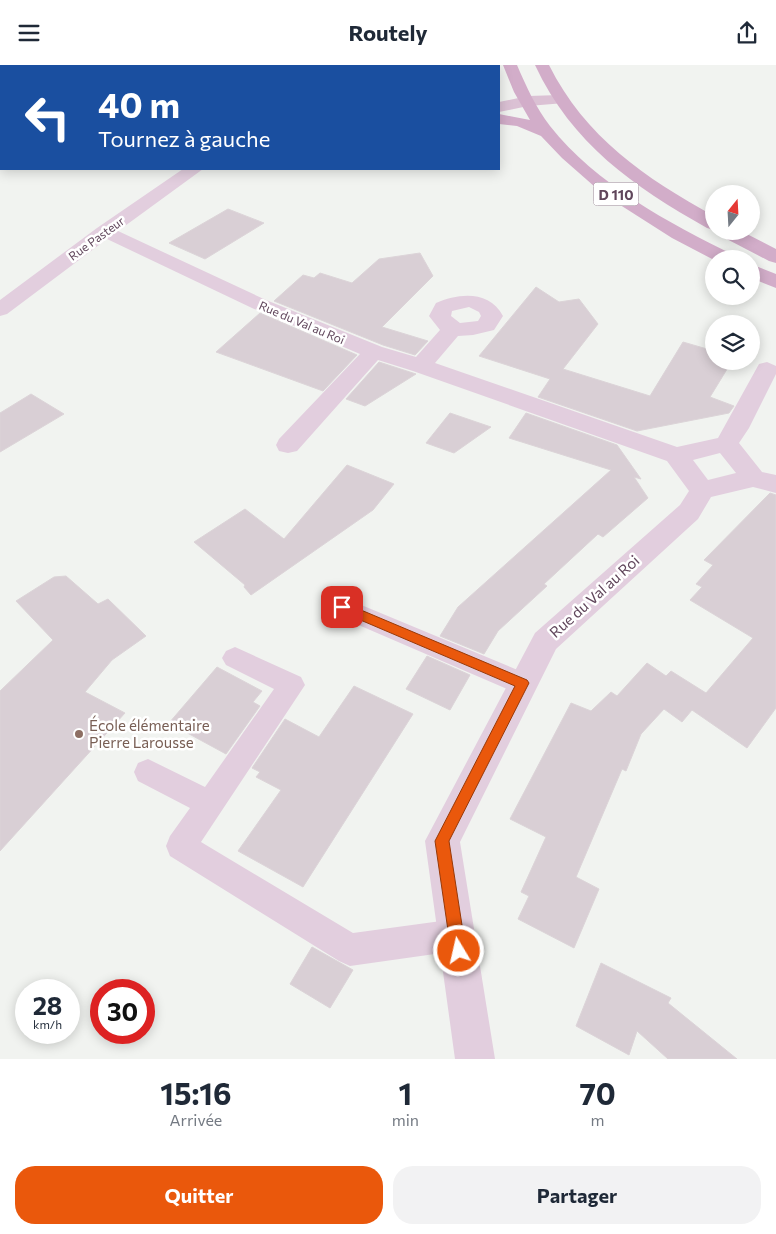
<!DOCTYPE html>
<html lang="fr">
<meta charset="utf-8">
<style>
:root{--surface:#fff;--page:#f2f2f3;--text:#1f2937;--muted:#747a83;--accent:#ea580c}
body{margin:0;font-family:Commissioner,sans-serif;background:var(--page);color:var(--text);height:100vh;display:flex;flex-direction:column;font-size:19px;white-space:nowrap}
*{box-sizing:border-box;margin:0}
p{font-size:16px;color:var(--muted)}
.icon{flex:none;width:28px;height:28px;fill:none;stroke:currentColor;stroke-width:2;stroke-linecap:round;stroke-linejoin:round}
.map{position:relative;height:994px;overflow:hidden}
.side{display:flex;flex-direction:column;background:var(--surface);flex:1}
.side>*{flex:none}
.guide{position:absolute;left:0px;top:0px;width:500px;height:105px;box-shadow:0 2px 12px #0003;background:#1a4fa0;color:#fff;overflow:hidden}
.needle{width:32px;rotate:18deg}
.buttons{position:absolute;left:705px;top:120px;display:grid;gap:10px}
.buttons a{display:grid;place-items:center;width:55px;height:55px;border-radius:50%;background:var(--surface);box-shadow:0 2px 12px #0003;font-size:25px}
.speed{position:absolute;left:15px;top:914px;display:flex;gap:10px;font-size:25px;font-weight:700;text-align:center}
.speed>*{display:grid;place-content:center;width:65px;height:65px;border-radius:50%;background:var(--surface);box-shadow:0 2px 12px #0003;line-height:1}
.speed small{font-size:12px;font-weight:400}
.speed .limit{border:8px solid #d22;background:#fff;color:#111}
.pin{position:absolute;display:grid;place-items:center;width:42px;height:42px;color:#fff;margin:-21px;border-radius:10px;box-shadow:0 2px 8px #0006}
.me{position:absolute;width:55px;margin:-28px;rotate:351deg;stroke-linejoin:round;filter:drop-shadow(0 0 4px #0008)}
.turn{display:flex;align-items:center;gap:18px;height:105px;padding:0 15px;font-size:22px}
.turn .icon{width:65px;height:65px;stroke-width:2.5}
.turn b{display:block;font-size:35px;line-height:42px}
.eta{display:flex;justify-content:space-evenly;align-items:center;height:85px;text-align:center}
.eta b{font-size:30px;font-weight:700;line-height:35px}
.action{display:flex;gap:10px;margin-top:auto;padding:10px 15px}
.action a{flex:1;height:58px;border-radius:20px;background:var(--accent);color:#fff;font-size:20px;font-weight:700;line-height:58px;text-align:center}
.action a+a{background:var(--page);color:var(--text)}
header{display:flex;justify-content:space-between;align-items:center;height:65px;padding:0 15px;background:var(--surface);font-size:22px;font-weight:700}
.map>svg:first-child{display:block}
.building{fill:#d9cfd5;stroke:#dcd4d8}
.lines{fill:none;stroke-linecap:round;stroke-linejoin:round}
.path{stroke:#886ed7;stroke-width:2;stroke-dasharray:2.5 1;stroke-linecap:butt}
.lane{fill:#e2cede;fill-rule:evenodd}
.street{fill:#e2cede;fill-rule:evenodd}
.secondary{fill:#dbc1d4;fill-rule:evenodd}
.primary{fill:#d2adc9;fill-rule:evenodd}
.route{fill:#ea580c;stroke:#983908}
.education-dot{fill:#8d6e63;stroke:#fff;stroke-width:2}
.labels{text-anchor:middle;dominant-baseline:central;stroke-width:5;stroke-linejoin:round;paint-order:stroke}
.far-street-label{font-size:12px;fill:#60465b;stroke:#fff}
.shield{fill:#fff;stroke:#907e8c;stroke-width:1}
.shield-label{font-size:14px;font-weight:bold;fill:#60465b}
.street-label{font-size:15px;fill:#60465b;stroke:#fff}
.education-label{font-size:15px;fill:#785e54;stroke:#fff;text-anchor:start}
</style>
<header><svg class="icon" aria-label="menu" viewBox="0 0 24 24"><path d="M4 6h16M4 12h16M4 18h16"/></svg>Routely<svg class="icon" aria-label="share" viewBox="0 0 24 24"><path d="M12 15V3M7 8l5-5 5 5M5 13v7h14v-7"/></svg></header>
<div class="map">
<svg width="776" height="994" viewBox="0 0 776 994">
<rect width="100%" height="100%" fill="#f1f3f0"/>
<!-- building -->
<path class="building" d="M 228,144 L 264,158 L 205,194 L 169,178 Z
M 420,188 L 433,211 L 382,262 L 428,276 L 415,290 L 383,280 L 274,236 L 303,210 L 314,213 L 320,208 L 352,218 L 379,194 Z
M 536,222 L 559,237 L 579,234 L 598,259 L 563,304 L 650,331 L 683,277 L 714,286 L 714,296 L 732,296 L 710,332 L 734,341 L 729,348 L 637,366 L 538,332 L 550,314 L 479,291 Z
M 260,248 L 357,290 L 323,326 L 216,287 Z
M 379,297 L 416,309 L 365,341 L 346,334 Z
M 31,329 L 64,349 L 0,387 L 0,348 Z
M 450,348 L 491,362 L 454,388 L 426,378 Z
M 526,348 L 617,380 L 641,414 L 634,412 L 648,433 L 603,472 L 598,469 L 544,519 L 547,521 L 498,566 L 484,589 L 440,571 L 458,542 L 611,405 L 509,373 Z
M 347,400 L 394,419 L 373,445 L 251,530 L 244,522 L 245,520 L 194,477 L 245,444 L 284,474 Z
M 770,428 L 776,430 L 776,643 L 747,683 L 692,645 L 682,657 L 664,644 L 641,669 L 626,706 L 622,704 L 576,812 L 599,824 L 574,883 L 518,854 L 529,831 L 521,827 L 546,772 L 510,754 L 571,638 L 591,646 L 611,627 L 617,631 L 647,598 L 666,611 L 671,606 L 706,628 L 753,573 L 690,535 L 702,522 L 696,519 L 713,500 L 704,495 Z
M 66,511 L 98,539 L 108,534 L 146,571 L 112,595 L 85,627 L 125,648 L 0,786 L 0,626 L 53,575 L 16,536 L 54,512 Z
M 427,591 L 470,610 L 450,645 L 406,624 Z
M 217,602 L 262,626 L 253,637 L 260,641 L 226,689 L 169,658 Z
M 354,621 L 413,649 L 303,822 L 238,786 L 281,725 L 256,712 L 260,707 L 252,703 L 285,654 L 319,672 Z
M 312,882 L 353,905 L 330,943 L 290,919 Z
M 601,898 L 671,933 L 668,938 L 737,994 L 668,994 L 637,966 L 629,990 L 576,961 Z"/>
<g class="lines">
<!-- path -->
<path class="path" d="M 363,1 L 365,0"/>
<!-- lane -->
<path class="lane" d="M 0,72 L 1,72 L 1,80 L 0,80 Z
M 342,532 L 532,611 L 536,619 L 532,627 L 523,630 L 514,627 L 333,549 L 330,542 L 333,535 Z
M 235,582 L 301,612 L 305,620 L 201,777 L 353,868 L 456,854 L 467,859 L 472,870 L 467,881 L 456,886 L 350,901 L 339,896 L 170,791 L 166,781 L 170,771 L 190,743 L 138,716 L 134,707 L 138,698 L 148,694 L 205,722 L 274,624 L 226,600 L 222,593 L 226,586 Z"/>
<!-- street -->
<path class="street" d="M 183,104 L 203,104 L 118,166 L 266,235 L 382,282 L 416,292 L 440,265 L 429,251 L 436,238 C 459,228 489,225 503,251 L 494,265 L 473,270 L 458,271 L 435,298 L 677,382 L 718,373 L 759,299 L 767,297 L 776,301 L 776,309 L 749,363 L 739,378 L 762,407 L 776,410 L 776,428 L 753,422 L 711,432 L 698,454 L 556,584 L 460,777 L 495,994 L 455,994 L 425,776 L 535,568 L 680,440 L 689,426 L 667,396 L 413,306 L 378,295 L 297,386 L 288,388 L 279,386 L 276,380 L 279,374 L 360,289 L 252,243 L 107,174 L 7,249 L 0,251 L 0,235 L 97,163 ZM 469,242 L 479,247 L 481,251 L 478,256 L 460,258 L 451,251 L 452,246 ZM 720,388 L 736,408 L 708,415 L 693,395 Z"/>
<!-- secondary -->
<path class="secondary" d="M 0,6 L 1,6 L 1,15 L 0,15 Z
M 560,30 L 565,32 L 568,35 L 565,38 L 528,41 L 499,47 L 499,37 L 528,31 Z"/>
<!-- primary -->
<path class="primary" d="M 503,0 L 517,0 C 526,21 536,43 550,61 C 596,119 668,158 734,190 L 737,194 L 714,195 L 672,173 L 603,129 L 562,93 L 541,71 L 517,61 L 499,59 L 499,49 L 530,55 L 514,27 Z
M 535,0 L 549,0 C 585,72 645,113 714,151 L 714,165 L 707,163 C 633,121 572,79 535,0 Z
M 717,166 L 741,166 L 776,184 L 776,198 L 769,196 L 719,170 Z
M 751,199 L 776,209 L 776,223 L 751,213 Z"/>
</g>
<!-- route -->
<path class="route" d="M 342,537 L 527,615 L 529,618 L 449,776 L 466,886 L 464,892 L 459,894 L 453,892 L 451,886 L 435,776 L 515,621 L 337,545 L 336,542 L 337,539 Z"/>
<!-- markers -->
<circle class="education-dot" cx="79" cy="669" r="5"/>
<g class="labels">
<!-- far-street labels -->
<g class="far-street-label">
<text transform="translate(96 173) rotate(-36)">Rue Pasteur</text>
<text transform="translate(302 257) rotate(23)">Rue du Val au Roi</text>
</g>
<!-- shield labels -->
<rect class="shield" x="593.5" y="117.5" width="45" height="23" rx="4"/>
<g class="shield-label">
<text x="616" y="129">D 110</text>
</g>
<!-- street labels -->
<g class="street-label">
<text transform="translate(594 531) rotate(-42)">Rue du Val au Roi</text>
</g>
<!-- education labels -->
<g class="education-label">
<text x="89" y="660">École élémentaire<tspan x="89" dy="17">Pierre Larousse</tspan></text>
</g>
</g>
</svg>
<div class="buttons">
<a><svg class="needle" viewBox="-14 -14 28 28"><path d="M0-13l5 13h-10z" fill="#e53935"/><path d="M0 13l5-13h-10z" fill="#747a83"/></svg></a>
<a><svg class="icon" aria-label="search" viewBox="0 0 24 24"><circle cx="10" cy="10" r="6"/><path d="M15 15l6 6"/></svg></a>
<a><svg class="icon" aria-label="layers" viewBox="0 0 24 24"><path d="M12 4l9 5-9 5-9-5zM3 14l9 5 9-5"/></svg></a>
</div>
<div class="speed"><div>28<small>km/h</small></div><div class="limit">30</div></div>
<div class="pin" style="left:342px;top:542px;background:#d93025"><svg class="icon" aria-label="arrive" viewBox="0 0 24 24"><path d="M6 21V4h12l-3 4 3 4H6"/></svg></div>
<svg class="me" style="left:459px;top:886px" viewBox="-20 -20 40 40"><circle r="17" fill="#ea580c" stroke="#fff" stroke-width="3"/><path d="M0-11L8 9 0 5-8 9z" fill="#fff"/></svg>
<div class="guide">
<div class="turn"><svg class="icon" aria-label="left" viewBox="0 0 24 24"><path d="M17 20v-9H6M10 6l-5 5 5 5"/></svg><div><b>40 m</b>Tournez à gauche</div></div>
</div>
</div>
<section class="side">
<div class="eta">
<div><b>15:16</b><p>Arrivée</p></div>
<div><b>1</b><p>min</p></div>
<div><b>70</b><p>m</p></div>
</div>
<div class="action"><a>Quitter</a><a>Partager</a></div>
</section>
